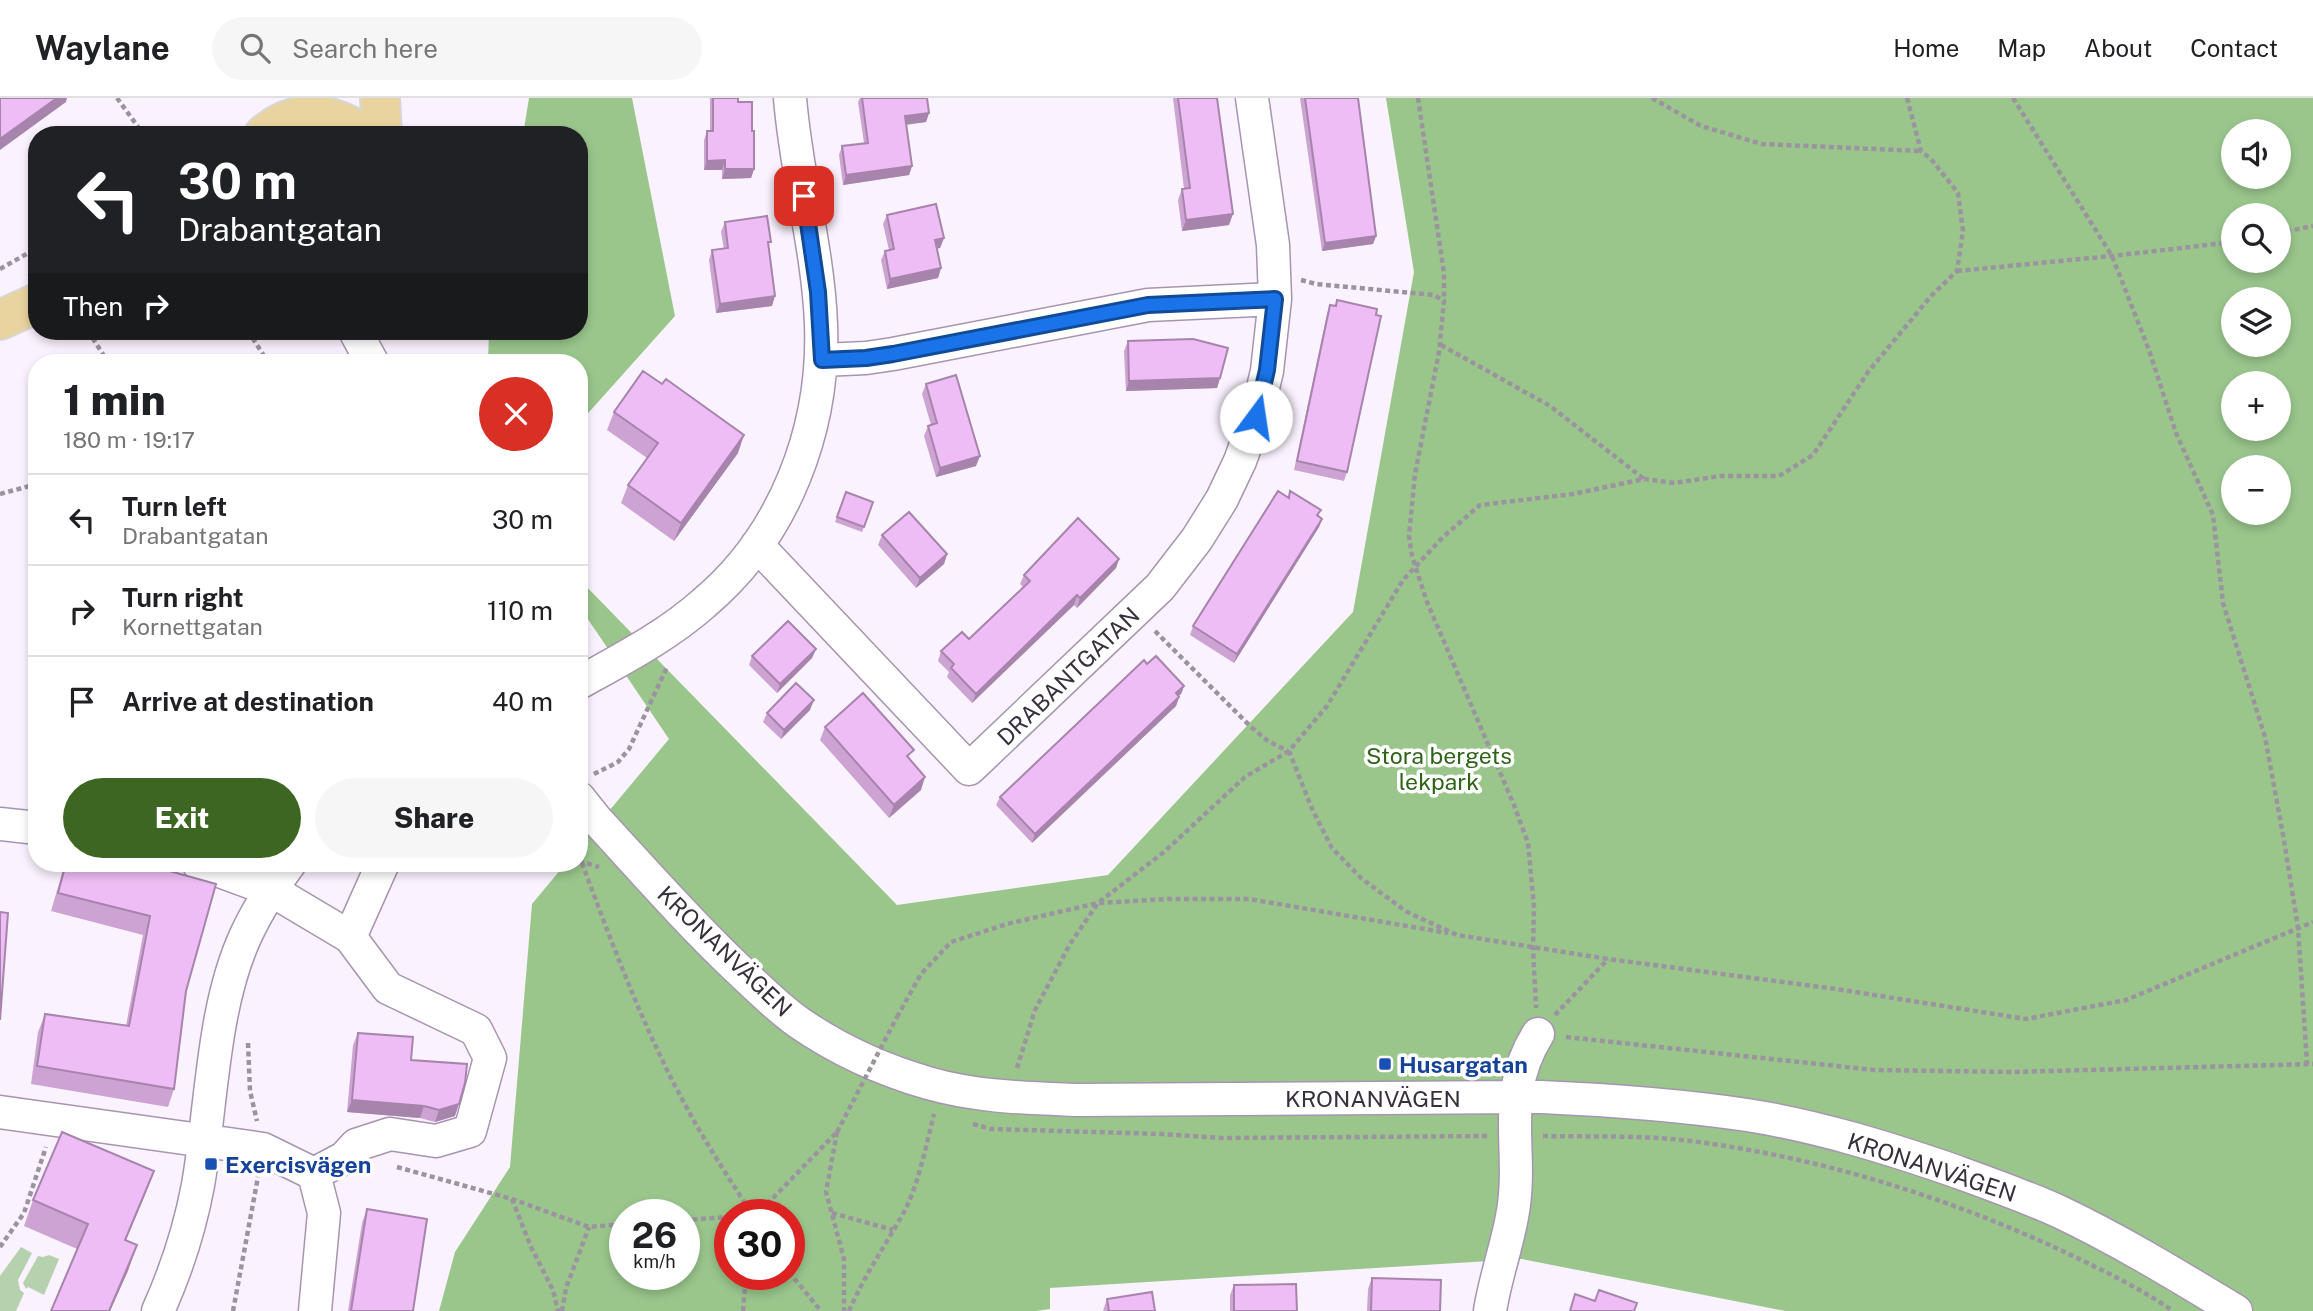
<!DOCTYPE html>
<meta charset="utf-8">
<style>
:root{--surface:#fff;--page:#f6f6f6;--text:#202124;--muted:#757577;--line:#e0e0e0;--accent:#3d6622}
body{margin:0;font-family:"Public Sans",sans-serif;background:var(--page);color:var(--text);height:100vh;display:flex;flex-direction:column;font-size:26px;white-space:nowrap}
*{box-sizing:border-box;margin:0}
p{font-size:23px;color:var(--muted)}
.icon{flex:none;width:38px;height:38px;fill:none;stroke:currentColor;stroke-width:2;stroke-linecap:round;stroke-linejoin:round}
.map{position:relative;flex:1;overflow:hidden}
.sheet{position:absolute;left:28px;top:256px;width:560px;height:518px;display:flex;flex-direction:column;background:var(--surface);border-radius:28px;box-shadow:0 4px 10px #0003}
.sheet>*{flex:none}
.hud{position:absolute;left:28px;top:28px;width:560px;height:214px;border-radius:28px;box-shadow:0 4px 10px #0003;background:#202124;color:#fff;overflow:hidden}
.buttons{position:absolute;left:2221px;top:21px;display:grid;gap:14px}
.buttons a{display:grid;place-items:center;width:70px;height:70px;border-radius:50%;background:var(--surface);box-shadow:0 4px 10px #0003;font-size:35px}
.speed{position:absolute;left:609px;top:1101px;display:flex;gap:14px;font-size:35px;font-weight:700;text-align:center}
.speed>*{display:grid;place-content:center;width:91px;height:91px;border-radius:50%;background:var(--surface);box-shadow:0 4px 10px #0003;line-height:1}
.speed small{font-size:18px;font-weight:400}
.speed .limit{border:10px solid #d22;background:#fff;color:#111}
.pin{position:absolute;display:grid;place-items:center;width:60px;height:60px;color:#fff;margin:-30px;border-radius:14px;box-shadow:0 4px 10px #0006}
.me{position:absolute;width:77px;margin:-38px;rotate:14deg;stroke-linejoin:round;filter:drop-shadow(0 0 5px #0008)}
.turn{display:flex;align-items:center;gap:24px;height:147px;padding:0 35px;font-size:32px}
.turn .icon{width:91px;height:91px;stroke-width:2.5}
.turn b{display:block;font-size:49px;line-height:60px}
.then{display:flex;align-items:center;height:66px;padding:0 35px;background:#0003;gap:14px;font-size:26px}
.round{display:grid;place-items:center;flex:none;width:74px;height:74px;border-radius:37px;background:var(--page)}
.overview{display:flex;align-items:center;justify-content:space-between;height:119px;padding:0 35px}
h1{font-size:42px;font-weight:800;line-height:52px}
.cta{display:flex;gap:14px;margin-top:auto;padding:14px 35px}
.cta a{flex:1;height:80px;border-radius:42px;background:var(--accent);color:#fff;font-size:28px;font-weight:800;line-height:80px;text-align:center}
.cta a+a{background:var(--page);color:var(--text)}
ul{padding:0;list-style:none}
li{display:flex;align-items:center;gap:21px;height:91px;padding:0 35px;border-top:2px solid var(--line)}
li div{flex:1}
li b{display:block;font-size:26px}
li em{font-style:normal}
header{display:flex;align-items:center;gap:42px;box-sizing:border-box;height:98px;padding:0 35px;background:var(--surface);border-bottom:2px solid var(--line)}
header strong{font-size:33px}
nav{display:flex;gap:38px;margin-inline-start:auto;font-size:24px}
.search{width:490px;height:63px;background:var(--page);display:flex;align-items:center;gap:18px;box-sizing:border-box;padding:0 24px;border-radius:38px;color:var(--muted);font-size:26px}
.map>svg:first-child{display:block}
.green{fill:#b6d1ae}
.forest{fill:#9ac68c;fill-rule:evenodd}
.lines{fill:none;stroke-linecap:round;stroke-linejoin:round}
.minor-casing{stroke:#a794b1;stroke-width:35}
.major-casing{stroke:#d7d6d8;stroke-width:42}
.path{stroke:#9b939f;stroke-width:4.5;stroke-dasharray:5 3.5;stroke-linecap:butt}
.minor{stroke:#fff;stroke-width:32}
.major{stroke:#e9d39f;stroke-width:38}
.path-bridge{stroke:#9b939f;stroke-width:4.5;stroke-dasharray:5 3.5;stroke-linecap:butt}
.wall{fill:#cda3d3}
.shaded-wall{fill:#a784ac}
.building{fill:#eebdf5;stroke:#a784ac;stroke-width:2}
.route-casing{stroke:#114b97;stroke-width:18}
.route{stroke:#1a73e8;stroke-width:12}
.transit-dot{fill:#1a4fb4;stroke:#fff;stroke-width:2.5}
.labels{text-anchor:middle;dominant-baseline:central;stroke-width:7;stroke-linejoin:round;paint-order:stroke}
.street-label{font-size:23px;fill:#38303c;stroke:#fff}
.park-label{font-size:23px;fill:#2e6418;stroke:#fff}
.transit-label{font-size:23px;font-weight:bold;fill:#164399;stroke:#fff;text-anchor:start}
</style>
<header>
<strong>Waylane</strong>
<div class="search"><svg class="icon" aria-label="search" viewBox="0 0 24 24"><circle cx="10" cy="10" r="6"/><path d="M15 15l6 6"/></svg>Search here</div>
<nav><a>Home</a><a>Map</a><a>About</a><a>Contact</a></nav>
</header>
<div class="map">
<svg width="2313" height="1213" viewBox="0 0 2313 1213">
<rect width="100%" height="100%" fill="#faf2fe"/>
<!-- green -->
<path class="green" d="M 21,1149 L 32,1155 L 18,1182 L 20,1192 L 24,1195 L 16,1213 L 0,1213 L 0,1178 Z
M 49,1157 L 59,1161 L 44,1197 L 28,1189 L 26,1191 L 23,1185 L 38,1158 L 43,1159 Z"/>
<!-- forest -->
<path class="forest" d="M 529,0 L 632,0 L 675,218 L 582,322 L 579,342 L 579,264 L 488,264 L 489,233 L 579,233 L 579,37 L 523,37 Z
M 1386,0 L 2313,0 L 2313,1213 L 1785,1213 L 1522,1161 L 1050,1190 L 1050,1211 L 1036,1213 L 439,1213 L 455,1154 L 510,1069 L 532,806 L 566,765 L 579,765 L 579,749 L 669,641 L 579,508 L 579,481 L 897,807 L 1108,777 L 1353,514 L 1414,174 ZM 2233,33 L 2278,33 L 2278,79 L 2233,79 ZM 2233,117 L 2278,117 L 2278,163 L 2233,163 ZM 2233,201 L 2278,201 L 2278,247 L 2233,247 ZM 2233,285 L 2278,285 L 2278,331 L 2233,331 ZM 2233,369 L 2278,369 L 2278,415 L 2233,415 ZM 625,1116 L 684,1116 L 684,1176 L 625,1176 ZM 730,1116 L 789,1116 L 789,1176 L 730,1176 Z"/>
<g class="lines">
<!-- minor casing -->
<g class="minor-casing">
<path id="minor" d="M 355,233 L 372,264
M 822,262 L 866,260 L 893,256 L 1148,207 L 1275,201
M 757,447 L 969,671 L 1160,489 L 1197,441 L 1222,401 L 1240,363 L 1256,319 L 1267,273 L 1275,201 L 1273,147 L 1252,0
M 579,585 C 622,561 667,538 704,505 C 785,437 825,330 821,226 C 818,150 796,76 790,0
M 579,700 L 595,720 C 642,771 688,824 738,871 C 757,889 777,909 798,924 C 837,951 883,972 928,985 C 976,999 1027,1000 1076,1002 L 1541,999 C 1610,1002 1679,1007 1747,1017 C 1817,1028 1885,1049 1952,1072 C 1988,1085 2025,1098 2060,1114 C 2121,1143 2178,1178 2236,1213
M 0,726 L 37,730
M 198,765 L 271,792 L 350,839 L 388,890 L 476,932 L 490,960 L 470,1033 L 436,1043 L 390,1036 L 356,1047 L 344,1060 L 314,1076
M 350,839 L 383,765
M 0,1014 L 263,1051 L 314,1076 L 324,1115 L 315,1213
M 158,1213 C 176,1173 190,1130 198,1087 C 212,1007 212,910 246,837 C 258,811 273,788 290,765
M 1490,1213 C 1495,1181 1506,1151 1512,1119 C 1525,1052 1498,1000 1538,936"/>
</g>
<!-- major casing -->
<g class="major-casing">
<path id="major" d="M 380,0 L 382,37
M 264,37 C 294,10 333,13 363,37
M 0,222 L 37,205"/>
</g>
<!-- path -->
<path class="path" d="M 117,0 L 144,37
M 1418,0 L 1444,175 L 1444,202
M 1652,0 L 1701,28 L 1762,46 L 1921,53
M 1907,0 L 1921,53 L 1931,61 L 1958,95 L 1963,133 L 1957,173 L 1931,198 L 1868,274 L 1813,357 L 1779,378 L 1720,378 L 1675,385 L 1644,381 L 1573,396 L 1480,407 L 1443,439 L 1403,482 L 1327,608 L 1289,653 L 1312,711 L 1332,750 L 1362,781 L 1407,814 L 1457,837 L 1608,861 L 1836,891 L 2026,921 L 2126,902 L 2313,824
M 2013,0 L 2112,158 L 2149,252 L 2176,335 L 2213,417 L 2223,505 L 2265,639 L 2284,742 L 2298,830 L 2307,966
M 2278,135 L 2313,128
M 0,171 L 37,150
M 1957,173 L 2112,158 L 2233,144
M 1301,182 L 1316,186 L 1434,197 L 1444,203 L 1439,254 L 1415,376 L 1409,438 L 1412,458 L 1427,504 L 1514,707 L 1528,745 L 1534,809 L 1533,849 L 1536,910
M 88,233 L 108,264
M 91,233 L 105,236 L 119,233
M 198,233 L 211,235 L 226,233
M 248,233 L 268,264
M 1441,247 L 1550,308 L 1644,381
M 0,396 L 37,386
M 1155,533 L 1251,629 L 1268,643 L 1288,653
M 29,567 L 37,566
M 594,676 L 618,664 L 629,651 L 667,569
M 579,763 L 599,769
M 582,765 C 614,851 647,940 693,1021 C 711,1053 732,1085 752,1116
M 1555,917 L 1608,861
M 897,919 L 921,876 L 951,844 L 1007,826 L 1098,805 L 1169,801 L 1249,801 L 1448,835
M 1566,939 L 1874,972 L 2012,974 L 2313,966
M 248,945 L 250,993 L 257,1023
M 1017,970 L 1035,912 L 1070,846 L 1098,805 L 1164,754 L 1245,679 L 1289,653
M 973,1026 L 991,1031 L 1162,1036 L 1221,1040 L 1488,1038
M 837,1034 L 826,1094 L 844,1161 L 844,1213
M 1543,1038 C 1592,1039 1642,1037 1691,1043 C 1817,1059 1941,1097 2056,1150 C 2096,1169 2137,1188 2173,1213
M 397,1069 L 512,1101 L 589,1129 L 625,1126
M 512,1101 L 531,1149 L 553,1192 L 558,1213
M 832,1115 L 893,1132
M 753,1116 L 772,1101 L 836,1035
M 684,1122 L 730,1119
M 0,1149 L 24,1115 L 46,1049
M 789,1174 L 821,1213
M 233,1213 L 258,1079
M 562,1213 L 566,1190 L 589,1129
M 743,1213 L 746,1176
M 849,1213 C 864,1178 885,1148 904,1114 C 919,1085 926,1048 934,1016"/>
<!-- minor -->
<use href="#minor" class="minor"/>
<!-- major -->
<use href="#major" class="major"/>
<!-- path-bridge -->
<path class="path-bridge" d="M 837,1034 L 897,919"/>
</g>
<!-- wall -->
<path class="wall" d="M 710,0 L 738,0 L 738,4 L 752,33 L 754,71 L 751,80 L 722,81 L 722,72 L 704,72 L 704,42 L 707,33 L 710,33 Z
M 860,0 L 927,0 L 929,15 L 926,24 L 906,27 L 912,68 L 909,77 L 843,87 L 839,57 L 842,48 L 864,45 L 858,4 Z
M 1173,0 L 1217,0 L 1229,127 L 1182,133 L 1178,102 L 1182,91 L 1184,91 Z
M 1300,0 L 1358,0 L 1376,138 L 1373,146 L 1322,153 Z
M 887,117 L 944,140 L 940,150 L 937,150 L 941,170 L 938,180 L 887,191 L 881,162 L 885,153 L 889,152 L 883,126 Z
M 725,124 L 769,151 L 772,208 L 716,215 L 709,162 L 712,152 L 724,151 L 721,134 Z
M 1337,202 L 1376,217 L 1347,374 L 1344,383 L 1294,372 L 1327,216 L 1330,207 L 1335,208 Z
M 1128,243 L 1220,280 L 1217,290 L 1126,293 L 1124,253 Z
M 662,286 L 738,355 L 674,443 L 621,405 L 628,387 L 647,360 L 607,332 L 614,314 Z
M 926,286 L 976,368 L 936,379 L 924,338 L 928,328 L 931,327 L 922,296 Z
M 1290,393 L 1322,421 L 1319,429 L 1234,565 L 1190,537 L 1193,528 L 1288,399 Z
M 846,394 L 864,429 L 862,434 L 835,424 Z
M 882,437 L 947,456 L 944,466 L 916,490 L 878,447 Z
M 1119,461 L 1116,470 L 1077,510 L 1074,507 L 972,605 L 947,579 L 949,574 L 938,563 L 941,553 L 969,541 L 1023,489 L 1020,486 L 1024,477 Z
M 816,551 L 812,560 L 777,595 L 749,567 L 752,558 Z
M 1147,566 L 1184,588 L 1181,596 L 1178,598 L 1179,599 L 1176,608 L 1032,745 L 996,707 L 1000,699 Z
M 810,612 L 781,641 L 763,624 L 767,615 Z
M 825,629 L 910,662 L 921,692 L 889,720 L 820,642 Z
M 65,765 L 141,765 L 186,893 L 174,991 L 168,1009 L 31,986 L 38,934 L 45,916 L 126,928 L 143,837 L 51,813 Z
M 358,935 L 411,962 L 455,1018 L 435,1024 L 420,1020 L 347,1014 L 353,947 Z
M 154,1073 L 144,1099 L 126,1142 L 128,1173 L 24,1128 L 33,1102 Z
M 367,1111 L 413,1213 L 348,1213 L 362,1125 Z
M 1372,1180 L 1440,1213 L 1367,1213 L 1368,1191 Z
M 1234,1187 L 1297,1213 L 1230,1213 L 1230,1197 Z
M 1107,1201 L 1155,1213 L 1103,1213 Z"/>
<!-- shaded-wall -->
<path class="shaded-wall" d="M 57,0 L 67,0 L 66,4 L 0,52 L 0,41 Z
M 929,15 L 926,24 L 901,27 L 905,18 Z
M 725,62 L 722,72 L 704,72 L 707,63 Z
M 912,68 L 909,77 L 843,87 L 846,77 Z
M 725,71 L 754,71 L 751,80 L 722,81 Z
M 1233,116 L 1229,127 L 1182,133 L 1186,122 Z
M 1376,138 L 1373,146 L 1322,153 L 1325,145 Z
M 944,140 L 940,150 L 932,152 L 935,142 Z
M 941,170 L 938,180 L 887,191 L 890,181 Z
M 775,198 L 772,208 L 716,215 L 720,206 Z
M 1220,280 L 1217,290 L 1126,293 L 1129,283 Z
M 744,337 L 738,355 L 674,443 L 681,425 Z
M 980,358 L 976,368 L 936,379 L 940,370 Z
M 1322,421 L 1319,429 L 1234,565 L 1237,556 Z
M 947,456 L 944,466 L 916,490 L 920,480 Z
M 1119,461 L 1116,470 L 1077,510 L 1080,500 Z
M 1077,497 L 1074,507 L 972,605 L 976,596 Z
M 816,551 L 812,560 L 777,595 L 780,586 Z
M 1184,588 L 1181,596 L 1172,604 L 1176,595 Z
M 1179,599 L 1176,608 L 1032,745 L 1035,736 Z
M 814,602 L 810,612 L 781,641 L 784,632 Z
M 925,679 L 921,692 L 889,720 L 894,707 Z
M 352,1002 L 424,1008 L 420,1020 L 347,1014 Z
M 459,1006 L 455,1018 L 435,1024 L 439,1012 Z
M 154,1073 L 144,1099 L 115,1167 L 125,1142 Z
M 137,1147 L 128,1173 L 110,1213 L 109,1213 Z"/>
<!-- building -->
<path class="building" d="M 0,0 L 57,0 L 0,41 Z
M 713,0 L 738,0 L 738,4 L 752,4 L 752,33 L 754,33 L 754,71 L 725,71 L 725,62 L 707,63 L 707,33 L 713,33 Z
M 862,0 L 927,0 L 929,15 L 905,18 L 912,68 L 846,77 L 842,48 L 868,45 Z
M 1178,0 L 1217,0 L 1233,116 L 1186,122 L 1182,91 L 1190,90 Z
M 1305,0 L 1358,0 L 1376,138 L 1325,145 Z
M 936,106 L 944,140 L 935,142 L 941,170 L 890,181 L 885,153 L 894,151 L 887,117 Z
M 767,118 L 771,144 L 768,144 L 775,198 L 720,206 L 712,152 L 728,150 L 725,124 Z
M 1337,202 L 1377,211 L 1376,217 L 1381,218 L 1347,374 L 1297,363 L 1330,207 L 1336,208 Z
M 1193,241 L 1228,250 L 1220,280 L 1129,283 L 1128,243 Z
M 643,273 L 662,286 L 666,281 L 744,337 L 681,425 L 628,387 L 658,345 L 614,314 Z
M 956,277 L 980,358 L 940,370 L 928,328 L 937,325 L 926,286 Z
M 1278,393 L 1289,400 L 1290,393 L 1321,412 L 1317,417 L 1322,421 L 1237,556 L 1193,528 Z
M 846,394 L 873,404 L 864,429 L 837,419 Z
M 909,414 L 947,456 L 920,480 L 882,437 Z
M 1078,420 L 1119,461 L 1080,500 L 1077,497 L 976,596 L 951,570 L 954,566 L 941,553 L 962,534 L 969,541 L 1030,483 L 1024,477 Z
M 788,523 L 816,551 L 780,586 L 752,558 Z
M 1156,558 L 1184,588 L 1176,595 L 1179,599 L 1035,736 L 1000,699 L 1144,562 L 1147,566 Z
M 796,585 L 814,602 L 784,632 L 767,615 Z
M 863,595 L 914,652 L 907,658 L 925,679 L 894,707 L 825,629 Z
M 66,765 L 141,765 L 216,786 L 186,893 L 174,991 L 37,968 L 45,916 L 129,928 L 150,818 L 58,795 Z
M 0,814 L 8,815 L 0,922 Z
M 358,935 L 413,939 L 411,962 L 467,966 L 465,985 L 459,1006 L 439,1012 L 424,1008 L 352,1002 Z
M 62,1034 L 154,1073 L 125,1142 L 137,1147 L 109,1213 L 51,1213 L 88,1126 L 33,1102 Z
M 367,1111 L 427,1121 L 413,1213 L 351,1213 Z
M 1372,1180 L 1441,1182 L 1440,1213 L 1371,1213 Z
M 1296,1186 L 1297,1213 L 1234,1213 L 1234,1187 Z
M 1599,1192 L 1637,1205 L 1634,1213 L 1570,1213 L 1575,1196 L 1595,1203 Z
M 1152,1194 L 1155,1213 L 1107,1213 L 1109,1213 L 1107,1201 Z"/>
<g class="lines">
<!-- route casing -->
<g class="route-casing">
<path id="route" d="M 804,98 L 818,194 L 822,262 L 866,260 L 893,256 L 1148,207 L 1275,201 L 1267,272 L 1256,319"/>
</g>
<!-- route -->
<use href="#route" class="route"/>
</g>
<!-- markers -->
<g class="transit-dot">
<rect x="1378" y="959" width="14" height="14" rx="3.5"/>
<rect x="204" y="1059" width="14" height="14" rx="3.5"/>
</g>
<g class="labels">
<!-- street labels -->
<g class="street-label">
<text transform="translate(1068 578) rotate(-44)">DRABANTGATAN</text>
<text transform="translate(725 853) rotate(44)">KRONANVÄGEN</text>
<text x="1373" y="1000">KRONANVÄGEN</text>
<text transform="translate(1932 1069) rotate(18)">KRONANVÄGEN</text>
</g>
<!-- park labels -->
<g class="park-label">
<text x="1439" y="657">Stora bergets<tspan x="1439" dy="26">lekpark</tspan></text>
</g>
<!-- transit labels -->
<g class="transit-label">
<text x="1399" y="966">Husargatan</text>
<text x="225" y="1066">Exercisvägen</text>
</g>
</g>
</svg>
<div class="buttons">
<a><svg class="icon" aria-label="sound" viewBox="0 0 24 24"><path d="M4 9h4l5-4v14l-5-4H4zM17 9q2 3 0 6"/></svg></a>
<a><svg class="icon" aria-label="search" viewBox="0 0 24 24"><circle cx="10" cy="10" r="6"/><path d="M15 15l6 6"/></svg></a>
<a><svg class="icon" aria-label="layers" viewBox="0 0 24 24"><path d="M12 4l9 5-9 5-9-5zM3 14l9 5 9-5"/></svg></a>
<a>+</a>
<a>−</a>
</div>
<div class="speed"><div>26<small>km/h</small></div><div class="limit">30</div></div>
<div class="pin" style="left:804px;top:98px;background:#d93025"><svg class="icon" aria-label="arrive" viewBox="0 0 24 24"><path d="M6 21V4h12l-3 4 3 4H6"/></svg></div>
<svg class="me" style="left:1256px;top:319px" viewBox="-20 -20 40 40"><circle r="19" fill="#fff"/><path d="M0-13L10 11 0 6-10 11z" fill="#1a73e8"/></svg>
<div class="hud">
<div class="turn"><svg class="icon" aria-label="left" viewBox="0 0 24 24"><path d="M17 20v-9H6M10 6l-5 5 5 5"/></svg><div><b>30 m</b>Drabantgatan</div></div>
<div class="then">Then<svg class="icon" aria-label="right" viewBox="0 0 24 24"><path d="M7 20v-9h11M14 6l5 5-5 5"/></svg></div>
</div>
<section class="sheet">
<div class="overview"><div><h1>1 min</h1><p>180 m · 19:17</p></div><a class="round" style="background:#d93025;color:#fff"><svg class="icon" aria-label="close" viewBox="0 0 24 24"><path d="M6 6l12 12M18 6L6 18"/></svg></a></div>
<ul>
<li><svg class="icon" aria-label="left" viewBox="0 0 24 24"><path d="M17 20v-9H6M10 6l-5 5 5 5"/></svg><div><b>Turn left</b><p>Drabantgatan</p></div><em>30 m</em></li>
<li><svg class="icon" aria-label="right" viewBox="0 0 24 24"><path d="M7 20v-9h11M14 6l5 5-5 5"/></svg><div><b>Turn right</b><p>Kornettgatan</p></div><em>110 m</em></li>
<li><svg class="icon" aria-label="arrive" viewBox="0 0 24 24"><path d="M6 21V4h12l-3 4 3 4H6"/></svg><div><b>Arrive at destination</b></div><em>40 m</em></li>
</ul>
<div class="cta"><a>Exit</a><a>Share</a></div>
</section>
</div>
